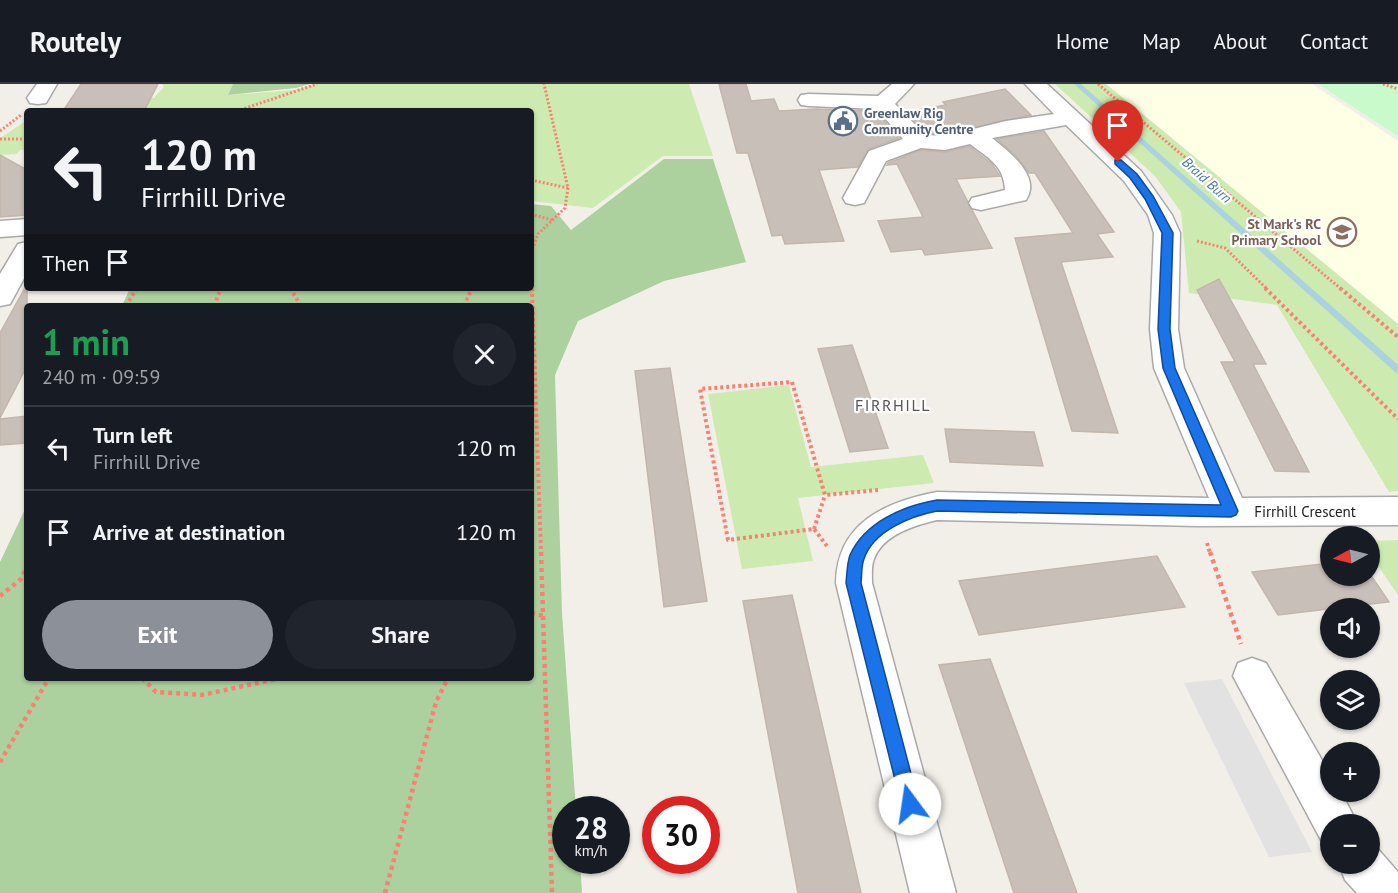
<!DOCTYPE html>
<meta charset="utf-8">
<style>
:root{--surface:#171b24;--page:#20242c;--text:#f1f3f6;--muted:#9ea1a6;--line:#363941;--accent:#8c9099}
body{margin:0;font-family:"PT Sans",sans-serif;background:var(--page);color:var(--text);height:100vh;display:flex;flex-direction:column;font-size:22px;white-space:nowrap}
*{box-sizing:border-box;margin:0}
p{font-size:20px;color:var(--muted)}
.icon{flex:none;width:33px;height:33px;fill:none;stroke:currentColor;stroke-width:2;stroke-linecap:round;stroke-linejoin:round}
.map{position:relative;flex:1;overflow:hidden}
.sheet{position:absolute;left:24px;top:219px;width:510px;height:378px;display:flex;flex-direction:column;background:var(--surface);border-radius:6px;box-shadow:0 2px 4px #0004}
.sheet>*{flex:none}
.banner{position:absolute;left:24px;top:24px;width:510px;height:183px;border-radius:6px;box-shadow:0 2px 4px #0004;background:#171b24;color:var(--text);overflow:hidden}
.needle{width:39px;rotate:263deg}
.tools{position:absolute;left:1320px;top:442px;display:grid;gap:12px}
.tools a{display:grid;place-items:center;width:60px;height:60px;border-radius:50%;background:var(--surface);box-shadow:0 2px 4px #0004;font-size:30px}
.speed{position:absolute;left:552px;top:712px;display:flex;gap:12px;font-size:30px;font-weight:700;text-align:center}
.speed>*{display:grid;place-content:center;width:78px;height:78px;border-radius:50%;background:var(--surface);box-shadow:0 2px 4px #0004;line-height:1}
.speed small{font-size:15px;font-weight:400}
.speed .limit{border:9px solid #d22;background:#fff;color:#111}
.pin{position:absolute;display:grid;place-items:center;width:51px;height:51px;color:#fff;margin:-62px -26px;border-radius:50% 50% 50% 0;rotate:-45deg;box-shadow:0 0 6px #0007}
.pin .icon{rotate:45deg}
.me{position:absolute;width:66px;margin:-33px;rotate:346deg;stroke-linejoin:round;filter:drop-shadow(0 0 4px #0008)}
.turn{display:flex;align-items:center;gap:21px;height:126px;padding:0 18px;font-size:27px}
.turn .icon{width:78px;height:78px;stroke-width:2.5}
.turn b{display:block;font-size:42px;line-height:51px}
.then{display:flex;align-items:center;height:57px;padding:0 18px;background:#0003;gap:12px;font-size:22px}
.round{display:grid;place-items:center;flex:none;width:63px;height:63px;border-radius:32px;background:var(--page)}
.overview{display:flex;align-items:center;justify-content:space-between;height:102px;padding:0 18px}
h1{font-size:36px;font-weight:600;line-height:45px;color:#1e9e55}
.action{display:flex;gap:12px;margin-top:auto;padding:12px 18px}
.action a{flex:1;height:69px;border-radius:36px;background:var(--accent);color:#fff;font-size:24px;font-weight:600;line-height:69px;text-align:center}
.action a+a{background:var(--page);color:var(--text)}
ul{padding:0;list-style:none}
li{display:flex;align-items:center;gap:18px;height:84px;padding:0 18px;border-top:2px solid var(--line)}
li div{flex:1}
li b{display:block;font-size:22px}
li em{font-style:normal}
header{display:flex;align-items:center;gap:36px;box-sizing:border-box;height:84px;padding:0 30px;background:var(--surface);border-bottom:2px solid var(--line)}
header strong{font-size:28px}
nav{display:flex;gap:33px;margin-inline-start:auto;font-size:21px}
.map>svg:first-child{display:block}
.education{fill:#ffffe5}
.grass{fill:#cdebb0}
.forest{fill:#add19e}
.park{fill:#c8facc}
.parking{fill:#e2e2e2}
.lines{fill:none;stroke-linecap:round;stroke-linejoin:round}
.stream{fill:#aad3df;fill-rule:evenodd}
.building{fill:#c7bfb8;stroke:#c4b6ab;stroke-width:1.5}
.minor-casing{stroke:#a9a9a9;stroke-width:3}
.path-far2{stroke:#fa8072;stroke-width:3;stroke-dasharray:2 2;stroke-linecap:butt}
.path-far1{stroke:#fa8072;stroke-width:4;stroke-dasharray:3 3;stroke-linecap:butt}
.path{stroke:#fa8072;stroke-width:4.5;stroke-dasharray:4 4;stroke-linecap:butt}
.minor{fill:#fff;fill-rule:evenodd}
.route{fill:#1a73e8;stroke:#114b97;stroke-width:1.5}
.labels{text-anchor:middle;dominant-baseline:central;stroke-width:4.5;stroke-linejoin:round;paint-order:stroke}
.far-service-label{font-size:14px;font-weight:bold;fill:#4e5e75;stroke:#fff;text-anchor:start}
.far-water-label{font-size:14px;font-style:italic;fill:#4a7aab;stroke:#fff}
.far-education-label{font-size:14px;font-weight:bold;fill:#785e54;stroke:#fff;text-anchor:end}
.street-label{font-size:15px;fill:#222;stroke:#fff}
.neighbourhood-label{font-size:16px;letter-spacing:1.5px;fill:#555;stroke:#fff}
</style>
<header>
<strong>Routely</strong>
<nav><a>Home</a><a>Map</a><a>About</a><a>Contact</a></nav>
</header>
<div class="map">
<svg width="1398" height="809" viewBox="0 0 1398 809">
<rect width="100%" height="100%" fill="#f2efe9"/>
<!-- education -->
<path class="education" d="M 1106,0 L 1312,0 L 1398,57 L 1398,240 Z"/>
<!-- grass -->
<path class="grass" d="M 161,0 L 233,0 L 228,11 L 295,6 L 315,0 L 689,0 L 713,72 L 663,72 L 593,124 L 531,117 L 531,27 L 137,27 L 144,26 L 151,14 L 154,14 C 157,9 162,7 164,2 Z
M 1055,0 L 1106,0 L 1398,240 L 1398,407 L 1389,408 L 1277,221 L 1189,209 L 1181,128 L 1155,92 Z
M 27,36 L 27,66 L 20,66 L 17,70 L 0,71 L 0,54 Z
M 789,301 L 811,383 L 923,371 L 934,399 L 798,414 L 813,477 L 742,485 L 708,310 Z
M 1398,456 L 1398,511 L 1370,470 L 1370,457 Z"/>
<!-- forest -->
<path class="forest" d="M 233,0 L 310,0 L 296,4 L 228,11 Z
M 664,75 L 713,75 L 746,178 L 664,197 L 578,237 L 555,291 L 562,529 L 576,726 L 566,726 L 566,777 L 580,777 L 582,809 L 0,809 L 0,478 L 27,421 L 27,594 L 531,594 L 531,222 L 122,222 L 130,204 L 531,204 L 531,120 L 551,122 L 571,146 Z"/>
<!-- park -->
<path class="park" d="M 1318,0 L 1398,0 L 1398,52 Z"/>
<!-- parking -->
<path class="parking" d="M 1222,595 L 1312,768 L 1269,773 L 1184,599 Z"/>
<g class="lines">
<!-- stream -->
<path class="stream" d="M 1074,0 L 1081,0 L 1398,281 L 1398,289 L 1395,288 Z"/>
</g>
<!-- building -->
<path class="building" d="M 81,0 L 158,0 L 144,27 L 63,27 Z
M 719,0 L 746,0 L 751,17 L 774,15 L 779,27 L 816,25 L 867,27 L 871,34 L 881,33 L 899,54 L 868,65 L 858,83 L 819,86 L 844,157 L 785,160 L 782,151 L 772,152 L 748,69 L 737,69 Z
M 1005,5 L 1031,31 L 945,50 L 926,49 L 906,28 L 946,21 L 943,18 Z
M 1044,47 L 1114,148 L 1097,150 L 1113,173 L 1061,178 L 1118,349 L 1072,347 L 1015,154 L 1073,149 L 1035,89 L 1029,89 L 1016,72 L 997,55 Z
M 969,62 L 992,80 L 1000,92 L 956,95 L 992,164 L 925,171 L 922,165 L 891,168 L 878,137 L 923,133 L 897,80 L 887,81 L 888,79 L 921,66 L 946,68 Z
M 0,71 L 27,86 L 27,131 L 0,133 Z
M 1219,195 L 1266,280 L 1253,280 L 1309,388 L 1275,387 L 1221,278 L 1235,278 L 1197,206 Z
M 27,200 L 27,282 L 0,334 L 0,249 Z
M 852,261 L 888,364 L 850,368 L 818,265 Z
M 670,284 L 707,517 L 664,523 L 635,287 Z
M 27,332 L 27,359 L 0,361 L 0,335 Z
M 945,345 L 1034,348 L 1043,382 L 950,378 Z
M 1157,472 L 1185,523 L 979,551 L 959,497 Z
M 1330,479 L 1330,492 L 1370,492 L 1370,490 L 1389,518 L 1278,531 L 1252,488 Z
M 792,511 L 827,661 L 861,809 L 798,809 L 743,517 Z
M 990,575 L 1077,809 L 1014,809 L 939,581 Z"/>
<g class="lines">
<!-- minor casing -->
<g class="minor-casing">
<path id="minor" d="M 37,0 L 57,0 L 46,19 L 38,20 L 30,19 L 27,14 Z
M 892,0 L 914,0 L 895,20 L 925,51 L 945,52 L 1006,37 L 1054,30 L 1025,0 L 1047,0 L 1141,87 L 1172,131 L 1180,149 L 1178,245 L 1184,284 L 1242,414 L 1398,413 L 1398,441 L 1197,442 L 937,436 C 915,441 882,451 874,475 C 871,482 872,491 872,499 L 956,809 L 910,809 L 836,499 C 837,439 885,418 937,408 L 1209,414 L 1154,284 L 1150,245 L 1154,149 L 1148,131 L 1124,97 L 1066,41 L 992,54 C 1008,67 1042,92 1026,116 L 981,126 L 972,124 L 969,119 L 972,114 L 1005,106 C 1004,81 988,74 970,60 L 945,66 L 921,64 L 886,77 L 864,119 L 855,121 L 846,119 L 843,114 L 869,67 L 903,55 L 877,25 L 809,22 L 801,21 L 798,16 L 801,11 L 809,10 L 878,12 Z
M 27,135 L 27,151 L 0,153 L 0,137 Z
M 27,158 L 27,189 L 10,220 L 0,222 L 0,190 L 18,160 Z
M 1252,574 L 1266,579 L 1330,690 L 1330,708 L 1341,708 L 1358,741 L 1330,741 L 1330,760 L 1321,756 L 1233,592 L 1238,579 Z
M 1370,761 L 1377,764 L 1398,788 L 1398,809 L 1357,809 L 1345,796 L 1339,780 L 1370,780 Z"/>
</g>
<!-- path-far2 -->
<path class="path-far2" d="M 1098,0 L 1341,205
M 1383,0 L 1398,5
M 237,27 L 317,0
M 0,47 L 21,31
M 0,55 L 27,55
M 531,96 L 568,104
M 531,130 L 552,136
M 1197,157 L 1225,164 L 1267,205
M 532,205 L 531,169 L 538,150 L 565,124 L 568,104 L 544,0"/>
<!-- path-far1 -->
<path class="path-far1" d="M 290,204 L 301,222
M 532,204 L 541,469
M 1265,204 L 1398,335
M 1340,204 L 1398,253
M 126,222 L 137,204
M 214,222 L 221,204
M 464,222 L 472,204
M 814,445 L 825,411
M 1207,459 L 1210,469
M 827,462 L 814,445 L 728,456 L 700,305 L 792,298 L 825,411 L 878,406"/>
<!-- path -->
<path class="path" d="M 541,468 L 552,809
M 1210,468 L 1241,560
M 0,512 L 21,495 L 27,482
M 531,529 L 544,532
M 142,594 L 156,608 L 202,611 L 281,594
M 0,678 L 49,594
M 385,809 L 436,618 L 448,594"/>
<!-- minor -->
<use href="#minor" class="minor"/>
</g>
<!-- route -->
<path class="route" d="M 1115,76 L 1121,76 L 1137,90 L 1153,112 L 1173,149 L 1170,245 L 1175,284 L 1238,427 L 1236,431 L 1231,433 L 937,427 C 911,432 873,447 864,475 C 861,482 862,492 861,499 L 919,720 L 916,727 L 910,729 L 904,727 L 901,720 L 846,499 C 847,490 847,479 850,471 C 865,438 903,422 937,416 L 1221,421 L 1163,284 L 1158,245 L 1162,149 L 1145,115 L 1130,94 L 1115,80 Z"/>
<!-- icons -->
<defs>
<g id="civic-ring" transform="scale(1.5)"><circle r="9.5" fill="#fff" stroke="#5c6f8a" stroke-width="1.5"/><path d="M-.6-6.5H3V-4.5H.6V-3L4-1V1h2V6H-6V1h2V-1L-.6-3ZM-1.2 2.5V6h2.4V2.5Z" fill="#5c6f8a"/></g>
<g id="school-ring" transform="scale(1.5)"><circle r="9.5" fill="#fff" stroke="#8d6e63" stroke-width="1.5"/><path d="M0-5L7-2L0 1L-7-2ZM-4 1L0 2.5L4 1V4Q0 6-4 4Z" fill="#8d6e63"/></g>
</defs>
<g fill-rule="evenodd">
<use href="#civic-ring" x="843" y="37"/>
<use href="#school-ring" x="1342" y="148"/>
</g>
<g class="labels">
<!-- far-service labels -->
<g class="far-service-label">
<text x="864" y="29">Greenlaw Rig<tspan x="864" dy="16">Community Centre</tspan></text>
</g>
<!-- far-water labels -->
<g class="far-water-label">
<text transform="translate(1207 96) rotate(42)">Braid Burn</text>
</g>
<!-- far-education labels -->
<g class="far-education-label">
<text x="1321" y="140">St Mark's RC<tspan x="1321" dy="16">Primary School</tspan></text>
</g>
<!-- street labels -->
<g class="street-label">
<text x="1305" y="427">Firrhill Crescent</text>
</g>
<!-- neighbourhood labels -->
<g class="neighbourhood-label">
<text x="893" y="321">FIRRHILL</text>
</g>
</g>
</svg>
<div class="tools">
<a><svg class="needle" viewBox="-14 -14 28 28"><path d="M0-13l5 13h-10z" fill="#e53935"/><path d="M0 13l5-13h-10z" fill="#9ea1a6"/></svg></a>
<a><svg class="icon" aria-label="sound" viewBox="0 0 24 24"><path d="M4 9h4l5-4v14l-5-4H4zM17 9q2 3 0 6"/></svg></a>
<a><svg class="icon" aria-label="layers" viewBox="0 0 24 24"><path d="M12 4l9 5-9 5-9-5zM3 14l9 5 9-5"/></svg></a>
<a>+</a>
<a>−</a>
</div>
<div class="speed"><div>28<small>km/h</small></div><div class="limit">30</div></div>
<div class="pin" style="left:1118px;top:78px;background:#d93025"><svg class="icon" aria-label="arrive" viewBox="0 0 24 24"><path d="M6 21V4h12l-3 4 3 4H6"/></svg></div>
<svg class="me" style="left:910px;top:720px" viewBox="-20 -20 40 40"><circle r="19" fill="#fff"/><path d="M0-13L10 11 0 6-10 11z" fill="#1a73e8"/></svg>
<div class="banner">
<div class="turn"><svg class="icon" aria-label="left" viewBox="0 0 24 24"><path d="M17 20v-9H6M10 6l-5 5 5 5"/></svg><div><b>120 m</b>Firrhill Drive</div></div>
<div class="then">Then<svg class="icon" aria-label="arrive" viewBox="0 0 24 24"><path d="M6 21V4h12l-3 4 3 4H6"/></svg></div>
</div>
<section class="sheet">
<div class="overview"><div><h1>1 min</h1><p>240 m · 09:59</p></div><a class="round"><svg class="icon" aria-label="close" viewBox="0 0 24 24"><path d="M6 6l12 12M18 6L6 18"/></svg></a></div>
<ul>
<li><svg class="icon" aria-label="left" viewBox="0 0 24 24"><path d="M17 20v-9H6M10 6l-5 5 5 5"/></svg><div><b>Turn left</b><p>Firrhill Drive</p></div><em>120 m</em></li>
<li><svg class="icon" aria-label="arrive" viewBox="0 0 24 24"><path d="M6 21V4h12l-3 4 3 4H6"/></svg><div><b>Arrive at destination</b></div><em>120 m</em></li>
</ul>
<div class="action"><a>Exit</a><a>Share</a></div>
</section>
</div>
